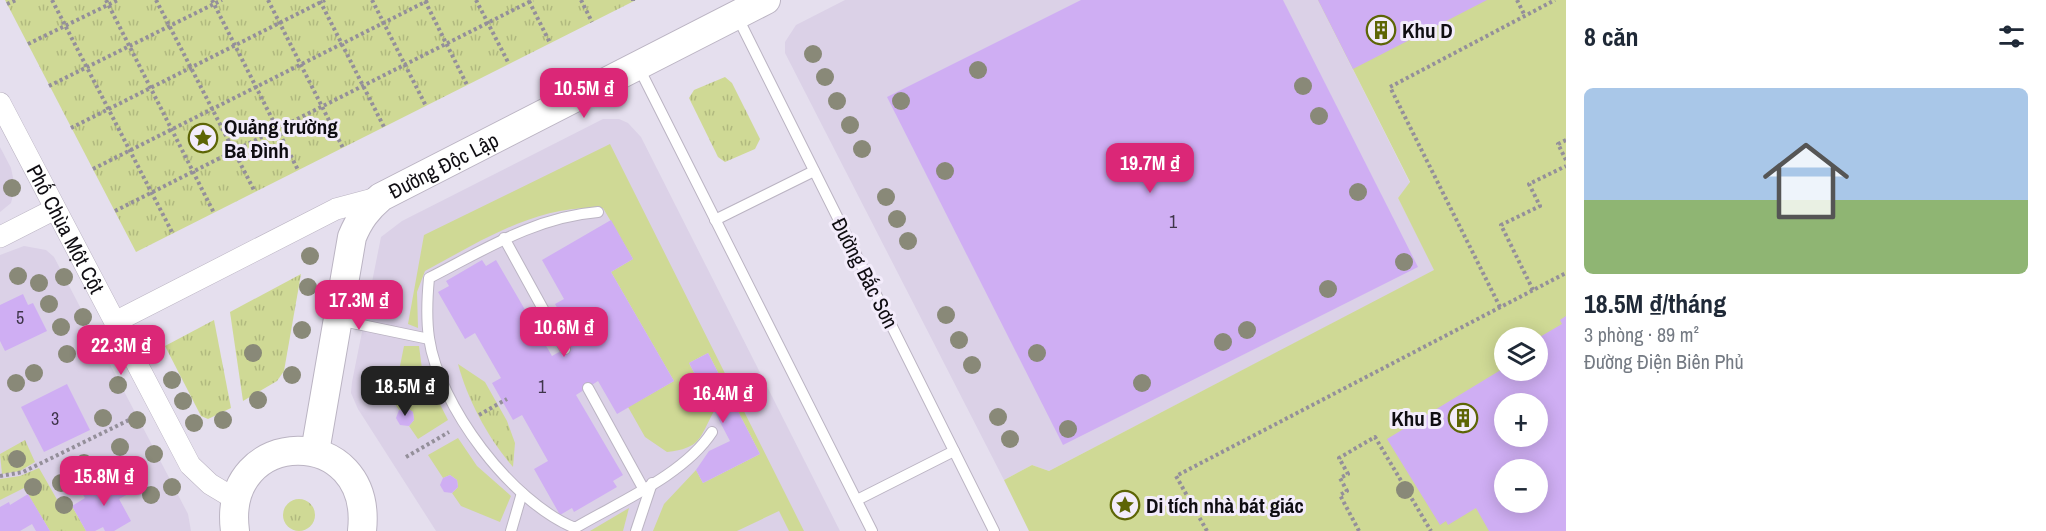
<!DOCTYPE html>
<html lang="vi">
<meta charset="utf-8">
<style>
:root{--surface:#fff;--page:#f2f2f3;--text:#1f2937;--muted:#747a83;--accent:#db2777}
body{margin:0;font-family:"Archivo Narrow",sans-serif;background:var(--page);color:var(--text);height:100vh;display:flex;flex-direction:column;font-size:22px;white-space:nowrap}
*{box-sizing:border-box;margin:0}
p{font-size:20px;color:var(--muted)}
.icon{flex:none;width:33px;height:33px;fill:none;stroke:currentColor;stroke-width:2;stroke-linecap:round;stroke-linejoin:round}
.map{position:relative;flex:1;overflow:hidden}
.drawer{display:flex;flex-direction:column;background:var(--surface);width:480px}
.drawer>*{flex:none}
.tools{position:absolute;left:1494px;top:327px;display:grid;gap:12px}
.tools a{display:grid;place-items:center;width:54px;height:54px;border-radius:50%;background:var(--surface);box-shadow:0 3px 15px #0003;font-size:30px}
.price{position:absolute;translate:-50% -51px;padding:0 14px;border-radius:12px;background:var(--accent);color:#fff;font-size:20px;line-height:39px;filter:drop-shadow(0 2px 3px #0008)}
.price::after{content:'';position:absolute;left:50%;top:36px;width:18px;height:14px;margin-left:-9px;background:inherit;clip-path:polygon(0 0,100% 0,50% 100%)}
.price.selected{background:#222;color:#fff}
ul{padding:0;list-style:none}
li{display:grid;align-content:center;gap:12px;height:318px;padding:0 18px}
li span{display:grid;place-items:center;height:186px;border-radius:9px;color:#555}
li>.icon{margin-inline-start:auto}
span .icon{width:108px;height:108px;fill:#fffc;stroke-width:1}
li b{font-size:26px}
h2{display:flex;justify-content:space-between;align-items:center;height:72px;padding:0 18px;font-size:26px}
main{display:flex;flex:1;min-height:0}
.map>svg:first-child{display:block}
.built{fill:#dbd1e7}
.grass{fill:url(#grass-tufts)}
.green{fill:#cfd995;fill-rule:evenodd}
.building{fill:#cfaef3;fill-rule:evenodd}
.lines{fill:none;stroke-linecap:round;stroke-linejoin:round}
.lane-casing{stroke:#bbb4c3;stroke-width:12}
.street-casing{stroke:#bbb4c3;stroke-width:22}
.secondary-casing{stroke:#bbb4c3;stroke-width:30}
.path{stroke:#948f9a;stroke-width:4;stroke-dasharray:3 3;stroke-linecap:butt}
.lane{stroke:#fff;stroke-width:10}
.street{stroke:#fff;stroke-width:21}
.secondary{stroke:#fff;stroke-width:28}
.tree{fill:#898978}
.labels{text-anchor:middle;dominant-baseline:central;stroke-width:6;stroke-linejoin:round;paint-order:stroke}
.number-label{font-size:18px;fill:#3f354a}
.poi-label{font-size:21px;font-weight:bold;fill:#0f0d12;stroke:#f3ecfb;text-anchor:start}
.street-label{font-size:21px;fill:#0f0d12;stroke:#f3ecfb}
</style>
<main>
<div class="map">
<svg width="1566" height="531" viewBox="0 0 1566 531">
<defs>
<pattern id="grass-tufts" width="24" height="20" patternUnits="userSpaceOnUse" patternTransform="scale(1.5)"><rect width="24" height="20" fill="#cfd995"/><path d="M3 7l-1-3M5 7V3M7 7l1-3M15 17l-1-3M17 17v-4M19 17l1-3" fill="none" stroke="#b1b97f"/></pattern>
</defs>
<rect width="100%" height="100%" fill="#e5dfee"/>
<g class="built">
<path d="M845 0H1318L1410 183 1398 198 1435 270 1049 471 1032 465 1004 480 785 53V42L796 25Z"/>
<path d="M603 119H619L628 123 641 137 840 531H436L358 409 351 393 352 382 381 237 402 221Z"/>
<path d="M0 147 11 168 15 187 11 203 0 212Z"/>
<path d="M24 246 46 250 54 257 188 514 191 531H0V255Z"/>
</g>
<g class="grass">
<path d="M5 0H636L136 252Z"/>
<path d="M725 77 732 83 760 139 755 149 725 162 718 157 689 98 694 90Z"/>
<path d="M301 274 284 371 277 381 243 401 230 312Z"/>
<path d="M214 320 231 408 208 419 201 416 165 346Z"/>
<path d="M458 364 485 382 507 421 515 443 513 467C488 438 468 401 458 364Z"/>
<path d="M25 440 35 462 20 471 2 474 0 454Z"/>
<path d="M39 468 63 510 72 506 86 531H50L24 488 0 500V479L20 476Z"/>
<circle cx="299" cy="515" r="16"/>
</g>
<g class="green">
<path d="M1318 0H1566V531H1029L1004 480 1032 465 1049 471 1434 270 1398 198 1410 182ZM1504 338H1538V370H1504ZM1504 404H1538V436H1504ZM1504 470H1538V502H1504Z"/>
<path d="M610 144 804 531H789L779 511 737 531H653L664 504 696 470 703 483 760 454 708 353 689 363 714 411C699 439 701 448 667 452L645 437 628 407 674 381 611 272 633 259 603 208C537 204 481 241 425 271L417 292 418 328 408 324 424 235Z"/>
<path d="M404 346H419L422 369 448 420 418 439 409 426 414 420 413 412 407 408 399 410 393 401Z"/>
<path d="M458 438 477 466 511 496 500 522 461 506 452 493 458 487 457 480 450 475 443 478 428 455Z"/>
<path d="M629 508 623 531H590Z"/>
</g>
<g class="building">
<path d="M1081 0H1283L1418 267 1063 445 887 97Z"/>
<path d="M1318 0H1487L1353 69Z"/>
<path d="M611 220 633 259 611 272 674 381 617 414 598 381 576 395 623 475 613 481 617 487 574 512 572 508 560 515 534 469 548 461 522 415 513 420 492 383 501 378 475 333 465 339 438 292 449 286 446 281 482 260 486 266 496 260 552 356 577 342 555 304 564 299 542 260Z"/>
<path d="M23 294 28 305 33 303 47 331 5 351 0 341V305Z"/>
<path d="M1566 316V531H1489L1476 508 1448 525 1446 521 1440 525 1387 439 1504 368V370H1538V338L1562 324 1560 320ZM1504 404H1538V436H1504ZM1504 470H1538V502H1504Z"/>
<path d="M708 353 760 454 703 483 696 470 709 451 730 441 689 363Z"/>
<path d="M67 384 90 430 44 452 21 407Z"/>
<path d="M407 408 413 412 414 420 409 426 400 425 396 418 399 410Z"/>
<path d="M450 475 457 480 458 487 452 493 444 492 440 485 443 478Z"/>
<path d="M123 477 132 492 119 499 131 521 114 531H105L103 527 95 531H86L72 506 85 498 82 493 103 482 106 487Z"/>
<path d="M28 494 50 531H36L32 524 20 531H0V507L9 502 10 505Z"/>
</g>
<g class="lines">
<g class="lane-casing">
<g id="lane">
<path d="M737 16 994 531"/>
<path d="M638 66 872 531"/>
<path d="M598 212C535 217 484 250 429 278 427 299 426 317 429 338 439 406 511 502 575 528 619 502 684 475 712 432"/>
<path d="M715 220 814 171"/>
<path d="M504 238 565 349"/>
<path d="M338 320 429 339"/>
<path d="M588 388 643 488"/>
<path d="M857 500 954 451"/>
<path d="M511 531 522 493"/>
<path d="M636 531 652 483"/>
</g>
</g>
<g class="street-casing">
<g id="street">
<path id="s1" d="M0 103 190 465 210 484 235 499"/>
<path d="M0 237 55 209"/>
<path d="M115 322 336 209 381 197"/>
</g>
</g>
<g class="secondary-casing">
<g id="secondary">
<path id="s2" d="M315 452 352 237C359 220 367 209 381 197L766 0"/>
<path d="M235 531C221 425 374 423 362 531"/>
</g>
</g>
<g class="path">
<path d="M52 0 173 234"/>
<path d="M106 0 214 213"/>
<path d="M156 0 255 192"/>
<path d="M212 0 298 170"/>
<path d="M268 0 343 148"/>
<path d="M372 0 426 106"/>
<path d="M476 0 509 64"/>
<path d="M581 0 592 22"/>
<path d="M633 0V1"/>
<path d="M1517 0 1525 16"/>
<path d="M320 1 384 127"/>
<path d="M425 1 467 85"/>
<path d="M529 1 550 43"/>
<path d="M7 4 16 0"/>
<path d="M28 44 118 0"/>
<path d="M49 86 222 0"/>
<path d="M71 128 325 0"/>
<path d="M1566 140 1558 144 1566 160"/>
<path d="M93 169 429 0"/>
<path d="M115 211 533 0"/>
<path d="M1533 290 1501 225 1540 206 1529 184 1566 166"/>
<path d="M1500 307 1390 87 1555 0"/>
<path d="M479 415 507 399"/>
<path d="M406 457 449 432"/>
<path d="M0 476 23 472 131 419"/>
<path d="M1207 531 1176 476 1566 273"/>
<path d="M1359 531 1340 495 1347 491 1340 478 1348 474 1339 458 1375 437 1431 531"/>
</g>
<use href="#lane" class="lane"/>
<use href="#street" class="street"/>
<use href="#secondary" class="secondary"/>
</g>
<g class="tree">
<circle cx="813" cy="54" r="9"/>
<circle cx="978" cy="70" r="9"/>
<circle cx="825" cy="77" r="9"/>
<circle cx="1303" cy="86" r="9"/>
<circle cx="837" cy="101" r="9"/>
<circle cx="901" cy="101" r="9"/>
<circle cx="1319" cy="116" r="9"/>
<circle cx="850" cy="125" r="9"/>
<circle cx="862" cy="149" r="9"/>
<circle cx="945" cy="171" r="9"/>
<circle cx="12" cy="188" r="9"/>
<circle cx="1358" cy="192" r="9"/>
<circle cx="886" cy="197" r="9"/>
<circle cx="897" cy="219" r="9"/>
<circle cx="908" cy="241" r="9"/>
<circle cx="310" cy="256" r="9"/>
<circle cx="1404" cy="262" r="9"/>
<circle cx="18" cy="276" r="9"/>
<circle cx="64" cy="277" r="9"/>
<circle cx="39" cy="283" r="9"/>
<circle cx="308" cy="287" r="9"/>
<circle cx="1328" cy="289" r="9"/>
<circle cx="49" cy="304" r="9"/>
<circle cx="946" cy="315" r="9"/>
<circle cx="83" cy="317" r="9"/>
<circle cx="61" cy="327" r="9"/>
<circle cx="302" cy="330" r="9"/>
<circle cx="1247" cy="330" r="9"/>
<circle cx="959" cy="340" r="9"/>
<circle cx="1223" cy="342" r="9"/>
<circle cx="100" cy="351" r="9"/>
<circle cx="253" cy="353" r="9"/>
<circle cx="1037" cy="353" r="9"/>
<circle cx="67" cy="354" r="9"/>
<circle cx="972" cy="365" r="9"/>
<circle cx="34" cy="373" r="9"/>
<circle cx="292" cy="375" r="9"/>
<circle cx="172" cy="380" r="9"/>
<circle cx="16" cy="383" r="9"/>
<circle cx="1142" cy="383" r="9"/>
<circle cx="118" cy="385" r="9"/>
<circle cx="258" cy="400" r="9"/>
<circle cx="183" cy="401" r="9"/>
<circle cx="998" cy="417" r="9"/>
<circle cx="103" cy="418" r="9"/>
<circle cx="137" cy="420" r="9"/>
<circle cx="223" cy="420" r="9"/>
<circle cx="194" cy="423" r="9"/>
<circle cx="1068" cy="429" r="9"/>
<circle cx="1010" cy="439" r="9"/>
<circle cx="120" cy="447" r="9"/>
<circle cx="154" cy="454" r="9"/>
<circle cx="17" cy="459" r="9"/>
<circle cx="84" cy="463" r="9"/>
<circle cx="61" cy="483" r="9"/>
<circle cx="33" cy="487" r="9"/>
<circle cx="172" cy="487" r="9"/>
<circle cx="1405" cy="490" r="9"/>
<circle cx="151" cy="495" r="9"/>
<circle cx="64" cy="505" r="9"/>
</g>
<defs>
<g id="building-ring" transform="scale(1.5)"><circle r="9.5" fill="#f3ecfb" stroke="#5d6505" stroke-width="1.5"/><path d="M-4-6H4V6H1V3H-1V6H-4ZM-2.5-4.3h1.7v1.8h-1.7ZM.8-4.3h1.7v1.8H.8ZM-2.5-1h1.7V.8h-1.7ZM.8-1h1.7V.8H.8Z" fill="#5d6505"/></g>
<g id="sight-ring" transform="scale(1.5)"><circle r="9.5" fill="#f3ecfb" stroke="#5d6505" stroke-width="1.5"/><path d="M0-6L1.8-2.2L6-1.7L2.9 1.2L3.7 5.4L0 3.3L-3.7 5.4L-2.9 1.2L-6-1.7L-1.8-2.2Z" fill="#5d6505"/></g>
</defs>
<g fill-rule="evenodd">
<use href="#building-ring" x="1381" y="30"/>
<use href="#sight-ring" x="203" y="138"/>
<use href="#building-ring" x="1463" y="418"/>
<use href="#sight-ring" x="1125" y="505"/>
</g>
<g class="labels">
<g class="number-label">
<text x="1173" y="221">1</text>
<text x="20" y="317">5</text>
<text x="542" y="386">1</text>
<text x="55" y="418">3</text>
</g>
<g class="poi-label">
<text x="1402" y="30">Khu D</text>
<text x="224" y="126">Quảng trường<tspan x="224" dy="24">Ba Đình</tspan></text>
<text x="1442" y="418" text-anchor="end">Khu B</text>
<text x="1146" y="505">Di tích nhà bát giác</text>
</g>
<g class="street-label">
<text stroke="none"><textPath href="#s2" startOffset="338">Đường Độc Lập</textPath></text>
<text stroke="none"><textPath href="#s1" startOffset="142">Phố Chùa Một Cột</textPath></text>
<text transform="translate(865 273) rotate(63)">Đường Bắc Sơn</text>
</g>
</g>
</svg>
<div class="tools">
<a><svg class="icon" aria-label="layers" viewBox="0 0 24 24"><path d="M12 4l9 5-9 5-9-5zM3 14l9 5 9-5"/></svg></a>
<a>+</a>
<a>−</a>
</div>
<b class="price" style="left:584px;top:119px">10.5M ₫</b>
<b class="price" style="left:1150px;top:194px">19.7M ₫</b>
<b class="price" style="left:359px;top:331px">17.3M ₫</b>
<b class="price" style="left:564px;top:358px">10.6M ₫</b>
<b class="price" style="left:121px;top:376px">22.3M ₫</b>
<b class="price selected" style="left:405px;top:417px">18.5M ₫</b>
<b class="price" style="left:723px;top:424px">16.4M ₫</b>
<b class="price" style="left:104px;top:507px">15.8M ₫</b>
</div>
<section class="drawer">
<h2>8 căn<svg class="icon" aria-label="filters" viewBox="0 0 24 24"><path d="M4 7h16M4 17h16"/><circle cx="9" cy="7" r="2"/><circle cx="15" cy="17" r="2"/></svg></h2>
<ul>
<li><span style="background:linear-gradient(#a9c7e8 60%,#8fb573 0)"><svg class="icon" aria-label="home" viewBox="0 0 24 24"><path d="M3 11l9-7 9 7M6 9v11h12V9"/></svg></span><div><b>18.5M ₫/tháng</b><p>3 phòng · 89 m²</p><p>Đường Điện Biên Phủ</p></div></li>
</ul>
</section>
</main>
